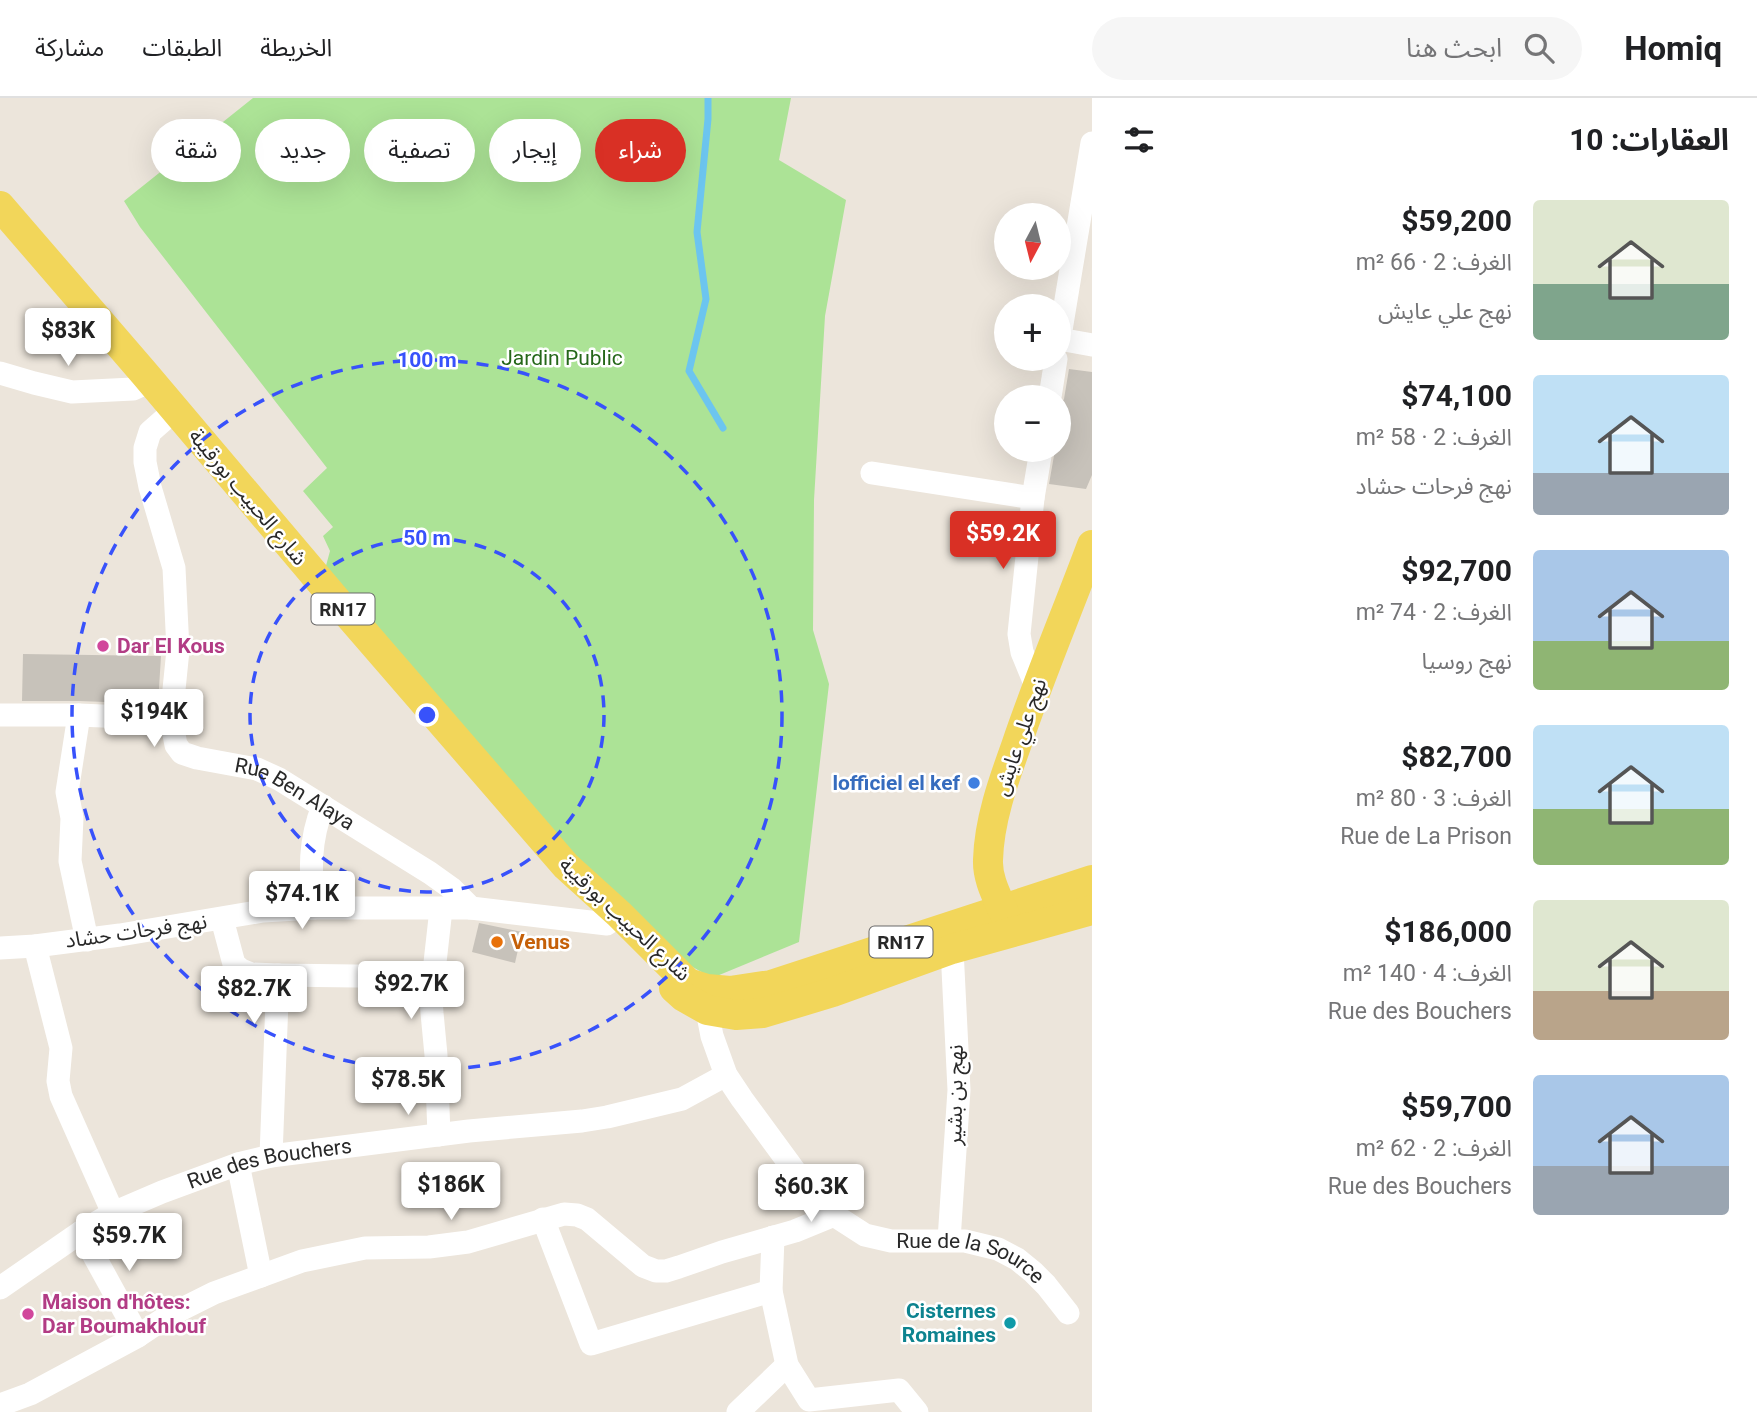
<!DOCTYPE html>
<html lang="ar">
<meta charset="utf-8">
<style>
:root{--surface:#fff;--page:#f6f6f6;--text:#202124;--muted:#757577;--line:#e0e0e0;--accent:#d93025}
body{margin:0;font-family:Roboto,"Noto Sans Arabic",sans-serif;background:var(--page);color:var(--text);direction:rtl;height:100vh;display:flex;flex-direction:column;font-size:26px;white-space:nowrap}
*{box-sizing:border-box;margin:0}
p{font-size:23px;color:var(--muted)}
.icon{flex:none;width:38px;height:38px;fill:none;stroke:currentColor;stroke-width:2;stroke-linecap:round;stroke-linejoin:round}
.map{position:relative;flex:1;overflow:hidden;direction:ltr}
.panel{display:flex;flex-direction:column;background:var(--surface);width:665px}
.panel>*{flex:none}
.guide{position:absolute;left:21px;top:21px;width:665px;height:63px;direction:rtl;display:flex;gap:14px}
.needle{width:46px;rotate:187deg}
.controls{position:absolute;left:994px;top:105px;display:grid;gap:14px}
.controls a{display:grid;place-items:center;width:77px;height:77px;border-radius:50%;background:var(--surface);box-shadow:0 7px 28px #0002;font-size:35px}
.price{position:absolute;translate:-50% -60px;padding:0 16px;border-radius:7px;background:#fff;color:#222;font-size:23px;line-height:46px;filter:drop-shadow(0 2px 4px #0008)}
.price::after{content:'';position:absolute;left:50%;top:42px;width:21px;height:16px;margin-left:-10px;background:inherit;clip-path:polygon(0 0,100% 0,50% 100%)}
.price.on{background:var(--accent);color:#fff}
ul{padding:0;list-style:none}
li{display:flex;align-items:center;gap:21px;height:175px;padding:0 28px}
li span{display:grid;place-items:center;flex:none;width:196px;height:140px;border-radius:7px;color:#555}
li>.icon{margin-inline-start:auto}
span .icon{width:84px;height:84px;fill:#fffc;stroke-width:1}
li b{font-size:30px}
h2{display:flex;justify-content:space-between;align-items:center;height:84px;padding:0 28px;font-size:30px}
.chip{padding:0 24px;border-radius:32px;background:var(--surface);box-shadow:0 7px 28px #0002;font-size:24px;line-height:63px}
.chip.on{background:var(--accent);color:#fff}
header{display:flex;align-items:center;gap:42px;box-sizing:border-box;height:98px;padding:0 35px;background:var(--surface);border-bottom:2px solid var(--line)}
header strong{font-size:33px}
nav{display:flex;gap:38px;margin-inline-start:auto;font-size:24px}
.search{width:490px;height:63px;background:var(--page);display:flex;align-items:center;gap:18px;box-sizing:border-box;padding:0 24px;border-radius:38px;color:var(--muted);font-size:26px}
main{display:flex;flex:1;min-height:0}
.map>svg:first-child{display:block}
.green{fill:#ace396}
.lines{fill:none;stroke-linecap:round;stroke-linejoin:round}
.stream{stroke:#6cc5ef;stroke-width:7}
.building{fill:#c7c2ba}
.minor{stroke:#fff;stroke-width:23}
.major{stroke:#f2d65a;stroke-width:30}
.ring{fill:none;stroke:#3852fb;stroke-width:3.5;stroke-dasharray:12 9}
.hotel-dot{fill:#d1479c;stroke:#fff;stroke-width:2.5}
.shop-dot{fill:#3f7fe0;stroke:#fff;stroke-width:2.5}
.food-dot{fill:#e8710a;stroke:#fff;stroke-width:2.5}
.culture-dot{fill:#0f9aa8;stroke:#fff;stroke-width:2.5}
.labels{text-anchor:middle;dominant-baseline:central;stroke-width:5;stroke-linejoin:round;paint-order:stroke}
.shield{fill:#fff;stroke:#696969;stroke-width:2}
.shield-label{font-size:19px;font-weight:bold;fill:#292929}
.park-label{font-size:21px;fill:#256719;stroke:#fff}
.street-label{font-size:21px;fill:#292929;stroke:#fff}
.hotel-label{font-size:21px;font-weight:bold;fill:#b23c85;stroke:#fff;text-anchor:start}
.shop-label{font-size:21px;font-weight:bold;fill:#366cbe;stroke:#fff;text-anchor:end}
.food-label{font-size:21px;font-weight:bold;fill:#c56008;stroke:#fff;text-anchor:start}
.culture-label{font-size:21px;font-weight:bold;fill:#0d838f;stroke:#fff;text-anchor:end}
.centre{fill:#3852fb;stroke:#fff;stroke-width:3.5}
.ring-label{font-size:21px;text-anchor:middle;font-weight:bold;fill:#3852fb;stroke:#fff;stroke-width:5;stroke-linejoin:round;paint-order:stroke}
</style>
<header>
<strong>Homiq</strong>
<div class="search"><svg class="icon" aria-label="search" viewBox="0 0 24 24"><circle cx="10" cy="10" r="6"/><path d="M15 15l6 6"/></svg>ابحث هنا</div>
<nav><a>الخريطة</a><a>الطبقات</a><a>مشاركة</a></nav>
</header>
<main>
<section class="panel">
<h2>العقارات: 10<svg class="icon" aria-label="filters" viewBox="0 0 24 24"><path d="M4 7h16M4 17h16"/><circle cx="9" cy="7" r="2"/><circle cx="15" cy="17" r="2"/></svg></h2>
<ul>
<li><span style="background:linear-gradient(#dfe7d0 60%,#7fa58c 0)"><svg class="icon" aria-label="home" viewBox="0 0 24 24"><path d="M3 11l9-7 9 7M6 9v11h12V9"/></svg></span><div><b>$59,200</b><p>الغرف: 2 · 66 m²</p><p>نهج علي عايش</p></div></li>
<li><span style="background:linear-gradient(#bfe0f5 70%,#9aa5b1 0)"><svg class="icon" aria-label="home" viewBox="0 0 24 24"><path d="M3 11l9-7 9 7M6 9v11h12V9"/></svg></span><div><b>$74,100</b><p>الغرف: 2 · 58 m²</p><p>نهج فرحات حشاد</p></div></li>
<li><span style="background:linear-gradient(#a9c7e8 65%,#8fb573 0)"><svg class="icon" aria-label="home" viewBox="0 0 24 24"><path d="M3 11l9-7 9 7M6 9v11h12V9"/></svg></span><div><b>$92,700</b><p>الغرف: 2 · 74 m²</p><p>نهج روسيا</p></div></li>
<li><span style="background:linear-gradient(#bfe0f5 60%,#8fb573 0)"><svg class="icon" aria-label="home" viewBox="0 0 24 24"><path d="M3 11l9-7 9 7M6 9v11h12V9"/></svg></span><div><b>$82,700</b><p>الغرف: 3 · 80 m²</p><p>Rue de La Prison</p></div></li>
<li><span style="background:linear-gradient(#dfe7d0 65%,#b9a48a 0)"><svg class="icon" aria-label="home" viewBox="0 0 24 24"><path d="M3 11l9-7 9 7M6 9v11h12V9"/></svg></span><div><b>$186,000</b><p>الغرف: 4 · 140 m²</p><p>Rue des Bouchers</p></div></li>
<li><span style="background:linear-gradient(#a9c7e8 65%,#9aa5b1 0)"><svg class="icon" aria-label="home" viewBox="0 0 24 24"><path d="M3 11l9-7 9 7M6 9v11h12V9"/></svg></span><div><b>$59,700</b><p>الغرف: 2 · 62 m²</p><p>Rue des Bouchers</p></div></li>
</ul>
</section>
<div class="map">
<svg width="1092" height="1314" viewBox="0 0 1092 1314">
<rect width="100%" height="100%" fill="#ece5db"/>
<path class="green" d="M253 0H791L779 62 846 102 825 218 814 402 813 532 829 586 799 844 712 880 668 855 537 729 324 475 330 453 323 438 333 429 303 393 327 370 140 129 124 103Z"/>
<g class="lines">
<path class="stream" d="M708 0V21L697 134 706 201 689 273 723 330"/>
</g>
<g class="building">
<path d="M1069 271 1092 274V377L1086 391 1049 386 1055 352H1059V309L1064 301Z"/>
<path d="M23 556 161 558 158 606 79 603H22Z"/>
<path d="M479 825 522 834 515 865 472 854Z"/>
</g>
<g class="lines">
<g class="minor">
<path d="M1059 241 1092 247"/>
<path d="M1059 244 1092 45"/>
<path d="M0 275 34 285 72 294 133 291 150 283"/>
<path d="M1050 299 1056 261"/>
<path id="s1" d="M175 312 150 334 145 350V364L150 389 174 470 178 552 171 621 176 647 182 655 197 660 257 671 279 681 430 775 451 790 471 810"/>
<path d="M872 375 1033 400"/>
<path d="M1036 588 1022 554 1019 536 1033 400 1041 352"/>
<path d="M0 617H79L171 621"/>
<path d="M79 617 67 694 72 720 70 763 87 842"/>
<path d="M314 810C310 773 309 743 323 708"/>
<path d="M222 821 234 866 241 872 251 876 278 877 271 1058"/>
<path d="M35 848 61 950 58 983 61 998 113 1115"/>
<path d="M0 850 35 848 120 837 263 813 314 810H471L607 826 619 816"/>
<path d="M278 877 434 879"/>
<path id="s2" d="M707 898V912L712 938 726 977 742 1001 808 1091 834 1117 865 1137 891 1143H965L998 1151 1017 1161 1033 1174 1046 1187 1068 1215"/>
<path d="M439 1037 436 957 432 915 431 900 441 811"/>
<path d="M238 1066 261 1178"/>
<path d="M543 1121 591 1246 771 1193"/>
<path d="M81 1134 138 1238"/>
<path d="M773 1139 771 1193 787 1267 809 1302 899 1292 917 1314"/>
<path d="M949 1142 959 992 952 851"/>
<path id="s3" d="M0 1190 81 1134 113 1115 162 1094 238 1066 271 1058 469 1033 582 1023 607 1019 682 1001 726 977"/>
<path d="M0 1307 30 1296 138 1238 168 1218 214 1195 302 1163 365 1150 429 1149 468 1144 564 1116 577 1117 587 1121 643 1168 656 1173H666L679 1169 722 1154 795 1133 834 1117"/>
<path d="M738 1314 787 1267"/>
</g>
<g class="major">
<path d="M0 108 144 275 347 515 566 768 619 816 688 885 707 891 730 893 771 887 1092 782"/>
<path d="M1009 828C1002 806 987 785 988 762 989 723 1003 684 1016 648 1039 580 1067 514 1092 447"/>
<path d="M674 890 684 899 707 912 736 917 763 915 833 894 952 851 1092 812"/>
</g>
</g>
<g class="ring">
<circle cx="427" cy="617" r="177"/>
<circle cx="427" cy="617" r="355"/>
</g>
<g class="hotel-dot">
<circle cx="103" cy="548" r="7"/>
<circle cx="28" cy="1216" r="7"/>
</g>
<circle class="shop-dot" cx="974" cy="685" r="7"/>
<circle class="food-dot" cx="497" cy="844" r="7"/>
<circle class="culture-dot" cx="1010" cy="1225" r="7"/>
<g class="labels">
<g class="shield">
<rect x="311.5" y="495.5" width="63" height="31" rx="5"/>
<rect x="869.5" y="828.5" width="63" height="31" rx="5"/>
</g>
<g class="shield-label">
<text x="343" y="511">RN17</text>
<text x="901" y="844">RN17</text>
</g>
<g class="park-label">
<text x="562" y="260">Jardin Public</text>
</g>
<g class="street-label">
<text transform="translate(248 399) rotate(50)">شارع الحبيب بورقيبة</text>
<text transform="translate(1020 639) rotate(-71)">نهج علي عايش</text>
<text stroke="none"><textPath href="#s1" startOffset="483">Rue Ben Alaya</textPath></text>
<text transform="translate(625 821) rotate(43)">شارع الحبيب بورقيبة</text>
<text transform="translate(136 833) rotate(-8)">نهج فرحات حشاد</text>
<text transform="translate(955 997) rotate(-89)">نهج بن بشير</text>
<text stroke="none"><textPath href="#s3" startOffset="301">Rue des Bouchers</textPath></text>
<text stroke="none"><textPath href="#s2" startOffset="406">Rue de la Source</textPath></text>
</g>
<g class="hotel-label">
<text x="117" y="548">Dar El Kous</text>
<text x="42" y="1204">Maison d'hôtes:<tspan x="42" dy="24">Dar Boumakhlouf</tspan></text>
</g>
<g class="shop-label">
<text x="960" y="685">lofficiel el kef</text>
</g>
<g class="food-label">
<text x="511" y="844">Venus</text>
</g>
<g class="culture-label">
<text x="996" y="1213">Cisternes<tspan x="996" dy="24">Romaines</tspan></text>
</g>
</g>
<circle cx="427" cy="617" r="10" class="centre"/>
<g class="ring-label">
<text x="427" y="269">100 m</text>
<text x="427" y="447">50 m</text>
</g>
</svg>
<div class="controls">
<a><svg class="needle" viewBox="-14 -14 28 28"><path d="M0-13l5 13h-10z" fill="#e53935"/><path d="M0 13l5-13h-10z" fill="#757577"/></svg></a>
<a>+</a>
<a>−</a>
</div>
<b class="price" style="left:68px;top:270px">$83K</b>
<b class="price on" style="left:1003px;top:473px">$59.2K</b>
<b class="price" style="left:154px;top:651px">$194K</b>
<b class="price" style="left:302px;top:833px">$74.1K</b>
<b class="price" style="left:411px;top:923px">$92.7K</b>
<b class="price" style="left:254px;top:928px">$82.7K</b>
<b class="price" style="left:408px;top:1019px">$78.5K</b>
<b class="price" style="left:451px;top:1124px">$186K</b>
<b class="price" style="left:811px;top:1126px">$60.3K</b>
<b class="price" style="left:129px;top:1175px">$59.7K</b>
<div class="guide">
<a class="chip on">شراء</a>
<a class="chip">إيجار</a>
<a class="chip">تصفية</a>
<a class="chip">جديد</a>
<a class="chip">شقة</a>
</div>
</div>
</main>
